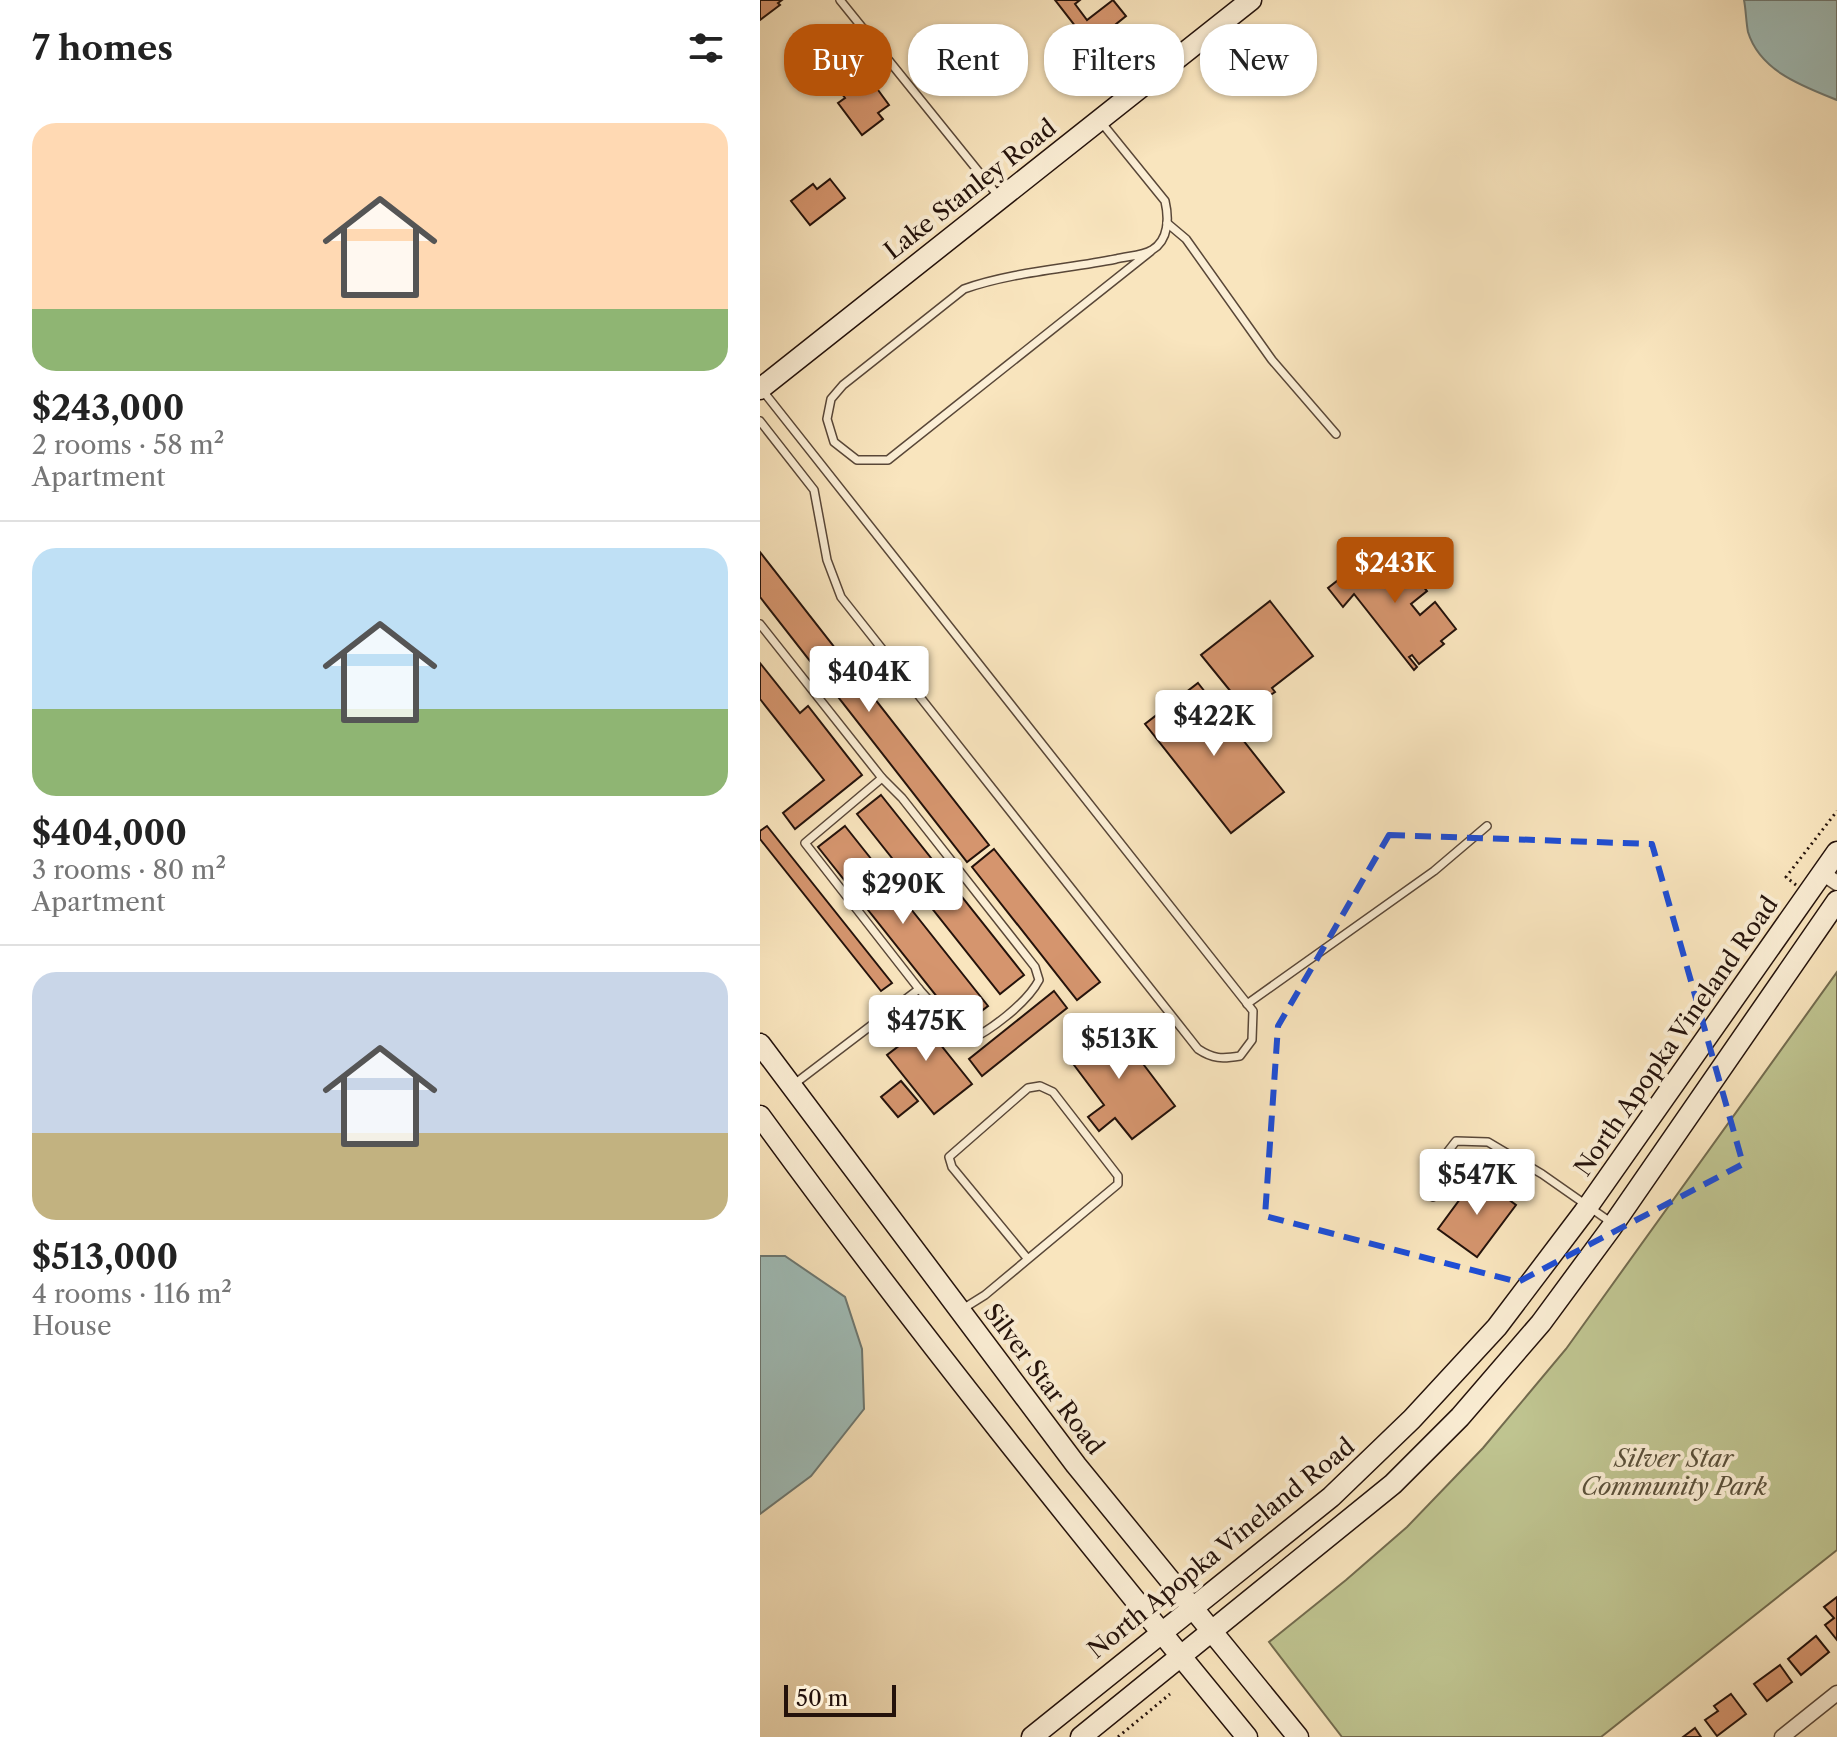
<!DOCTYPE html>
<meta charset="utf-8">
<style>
:root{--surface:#fff;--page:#f2f2f2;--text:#222;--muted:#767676;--line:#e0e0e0;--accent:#b45309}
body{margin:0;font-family:"Libre Caslon Text",serif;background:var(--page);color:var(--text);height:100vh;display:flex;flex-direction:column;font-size:30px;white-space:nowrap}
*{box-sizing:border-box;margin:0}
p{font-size:26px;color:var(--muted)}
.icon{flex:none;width:44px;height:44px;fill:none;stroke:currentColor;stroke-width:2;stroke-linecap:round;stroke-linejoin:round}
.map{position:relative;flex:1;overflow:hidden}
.details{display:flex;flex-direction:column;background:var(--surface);width:760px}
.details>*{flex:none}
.guide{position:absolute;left:24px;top:24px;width:760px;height:72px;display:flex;gap:16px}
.scale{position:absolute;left:24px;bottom:20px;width:112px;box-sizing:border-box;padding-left:8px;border:4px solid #24120b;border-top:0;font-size:22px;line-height:28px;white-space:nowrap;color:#24120b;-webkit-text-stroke:6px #fbeed5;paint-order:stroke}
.price{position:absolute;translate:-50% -68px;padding:0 18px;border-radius:8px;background:#fff;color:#222;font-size:26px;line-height:52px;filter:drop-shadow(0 2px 4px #0008)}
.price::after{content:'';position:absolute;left:50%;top:48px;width:24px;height:18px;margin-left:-12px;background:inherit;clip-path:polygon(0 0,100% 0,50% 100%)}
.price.on{background:var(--accent);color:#fff}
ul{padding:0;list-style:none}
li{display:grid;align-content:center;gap:16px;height:424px;padding:0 32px}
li+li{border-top:2px solid var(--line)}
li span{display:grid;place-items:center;height:248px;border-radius:24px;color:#555}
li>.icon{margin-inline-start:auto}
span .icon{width:144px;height:144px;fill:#fffc;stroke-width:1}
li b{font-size:34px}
h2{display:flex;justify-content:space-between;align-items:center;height:96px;padding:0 32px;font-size:34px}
.pill{padding:0 28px;border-radius:32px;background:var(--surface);box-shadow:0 2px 6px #0004;font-size:28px;line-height:72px}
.pill.on{background:var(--accent);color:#fff}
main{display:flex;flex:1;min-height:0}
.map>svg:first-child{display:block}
.green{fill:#bfc490;stroke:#726b4e;stroke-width:2}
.water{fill:#a0bdb8;stroke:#6e7973;stroke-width:2}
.building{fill:#d5956e;stroke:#24120b;stroke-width:2}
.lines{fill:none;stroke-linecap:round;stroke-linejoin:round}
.lane-casing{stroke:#594738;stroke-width:10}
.street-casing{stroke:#594738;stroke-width:17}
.secondary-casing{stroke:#24120b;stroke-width:23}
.path{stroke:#24120b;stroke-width:3;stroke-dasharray:2 4;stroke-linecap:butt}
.lane{stroke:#fbeed5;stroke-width:7}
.street{stroke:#fbeed5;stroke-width:14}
.secondary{stroke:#fbeed5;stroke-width:20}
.marked{fill:none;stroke:#1d4ed8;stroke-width:6;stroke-dasharray:16 10;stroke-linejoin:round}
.labels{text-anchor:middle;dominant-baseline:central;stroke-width:8;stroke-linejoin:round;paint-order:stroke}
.street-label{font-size:24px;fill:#24120b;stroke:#fbeed5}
.park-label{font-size:24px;font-style:italic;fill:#5a503a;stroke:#fbeed5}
</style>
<main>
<section class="details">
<h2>7 homes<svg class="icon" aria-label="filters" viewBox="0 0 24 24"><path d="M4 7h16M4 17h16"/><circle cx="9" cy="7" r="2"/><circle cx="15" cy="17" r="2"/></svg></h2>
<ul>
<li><span style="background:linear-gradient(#ffd9b3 75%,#8fb573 0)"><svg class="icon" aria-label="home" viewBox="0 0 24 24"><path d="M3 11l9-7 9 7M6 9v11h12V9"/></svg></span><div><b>$243,000</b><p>2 rooms · 58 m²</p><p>Apartment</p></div></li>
<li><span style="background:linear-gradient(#bfe0f5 65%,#8fb573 0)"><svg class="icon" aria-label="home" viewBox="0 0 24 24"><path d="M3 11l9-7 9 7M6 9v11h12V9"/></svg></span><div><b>$404,000</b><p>3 rooms · 80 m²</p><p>Apartment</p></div></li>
<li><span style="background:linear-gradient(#c9d6e8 65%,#c2b280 0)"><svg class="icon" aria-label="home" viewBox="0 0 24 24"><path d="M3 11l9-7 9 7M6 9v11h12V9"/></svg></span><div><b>$513,000</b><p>4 rooms · 116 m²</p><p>House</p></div></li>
</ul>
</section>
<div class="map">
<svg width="1077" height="1737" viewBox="0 0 1077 1737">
<rect width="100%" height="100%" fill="#f9e5be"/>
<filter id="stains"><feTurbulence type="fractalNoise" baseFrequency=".0025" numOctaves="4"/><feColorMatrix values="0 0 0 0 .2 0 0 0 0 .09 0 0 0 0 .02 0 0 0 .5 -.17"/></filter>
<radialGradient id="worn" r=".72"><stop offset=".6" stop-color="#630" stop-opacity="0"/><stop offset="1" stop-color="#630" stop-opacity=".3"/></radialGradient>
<path class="green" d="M1077 972V1550L841 1737H582L509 1642 586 1580 647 1527 723 1448 806 1349Z"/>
<g class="water">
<path d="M984 0H1077V100C1042 86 1000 71 988 32 986 22 986 10 984 0Z"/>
<path d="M0 1256H25L85 1297 102 1349 104 1409 51 1476 0 1514Z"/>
</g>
<g class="building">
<path d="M0 0H22L18 3 20 5 0 20Z"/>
<path d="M295 0H320L315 4 327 20 353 0 366 16 330 45Z"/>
<path d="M110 79 129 105 118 113 123 119 102 135 78 103 85 98 82 94 95 84 97 88Z"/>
<path d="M70 179 85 198 50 225 31 201 53 184 57 189Z"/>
<path d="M627 542 637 555 622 566 630 577 646 565 667 591 651 604 660 615 675 602 696 629 681 641 684 644 659 664 652 655 649 657 657 667 654 670 594 594 583 607 568 588Z"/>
<path d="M0 552 229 845 207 862 0 597Z"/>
<path d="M510 601 553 656 512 688 515 692 506 698 503 695 485 709 441 655Z"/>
<path d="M0 663 40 713 48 706 102 775 35 829 23 813 64 780 0 699Z"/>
<path d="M438 683 524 792 471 833 385 724Z"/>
<path d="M121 795 264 975 240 994 97 814Z"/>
<path d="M7 826 132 983 121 991 0 839V831Z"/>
<path d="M85 826 228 1006 201 1027 58 847Z"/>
<path d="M234 849 340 982 317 1000 212 867Z"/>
<path d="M294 991 307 1008 222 1076 209 1059Z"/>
<path d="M152 1009 212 1084 174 1114 127 1055 140 1045 127 1029Z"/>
<path d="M349 1019 415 1106 372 1139 355 1118 339 1131 328 1117 344 1105 305 1053Z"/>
<path d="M141 1081 158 1101 138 1117 121 1097Z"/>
<path d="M717 1176 756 1205 717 1257 678 1229Z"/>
<path d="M1077 1597V1640L1065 1625 1074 1618 1064 1607Z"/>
<path d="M1056 1636 1069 1652 1041 1675 1028 1659Z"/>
<path d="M1020 1665 1032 1682 1007 1701 994 1684Z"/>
<path d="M971 1694 986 1714 957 1736 945 1720 958 1711 954 1706Z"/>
<path d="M935 1728 941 1737H923Z"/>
</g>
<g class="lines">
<g class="lane-casing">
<g id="lane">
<path d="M80 0 239 197"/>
<path d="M341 122 405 201C409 218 409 240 392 250 383 256 366 256 356 259 306 269 252 272 204 289L83 385 71 399 67 419 74 442 97 460H128L391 251"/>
<path d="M407 223 426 239 512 360 576 434"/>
<path d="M0 421 54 490 67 560 81 597 438 1049C453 1059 462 1059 480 1056L492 1040 493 1011 3 391"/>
<path d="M0 624 122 778 45 843 159 989 33 1085"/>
<path d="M122 778 142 798 275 967 279 980C267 1003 230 1031 206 1042L159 989"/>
<path d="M487 1004 674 871 727 826"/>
<path d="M673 1197 668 1177 696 1141 728 1142 782 1174 852 1223"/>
<path d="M201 1310 225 1295 358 1184V1176L293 1092 280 1086 268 1088 189 1157 192 1167 267 1258"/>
</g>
</g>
<g class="street-casing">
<g id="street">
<path d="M1062 873 1077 883"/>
<path d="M1022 1737 1077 1693"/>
</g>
</g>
<g class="secondary-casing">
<g id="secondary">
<path d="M0 389 491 0"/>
<path d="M0 1044 316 1465 538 1737"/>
<path d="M0 1116C155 1329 320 1534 487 1737"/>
<path d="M272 1737 571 1497 652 1419 737 1327 824 1212 1077 852"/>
<path d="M321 1737 633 1484 700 1417 781 1323 851 1228 1077 901"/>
</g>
</g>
<g class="path">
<path d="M1036 885 1026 877 1077 811"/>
<path d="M358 1737 410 1694"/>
</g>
<use href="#lane" class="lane"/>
<use href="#street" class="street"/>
<use href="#secondary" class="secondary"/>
</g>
<path class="marked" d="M629 835 892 844 983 1164 758 1282 505 1216 518 1026Z"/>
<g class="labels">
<g class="street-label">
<text transform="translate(210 189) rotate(-38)">Lake Stanley Road</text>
<text transform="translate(916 1036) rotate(-55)">North Apopka Vineland Road</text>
<text transform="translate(284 1379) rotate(53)">Silver Star Road</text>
<text transform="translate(461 1548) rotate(-39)">North Apopka Vineland Road</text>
</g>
<g class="park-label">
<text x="914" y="1458">Silver Star<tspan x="914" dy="28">Community Park</tspan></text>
</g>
</g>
<rect width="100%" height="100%" filter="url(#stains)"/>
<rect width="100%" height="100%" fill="url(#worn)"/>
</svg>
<div class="scale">50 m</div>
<b class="price on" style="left:635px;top:605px">$243K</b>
<b class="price" style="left:109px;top:714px">$404K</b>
<b class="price" style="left:454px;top:758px">$422K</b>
<b class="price" style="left:143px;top:926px">$290K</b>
<b class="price" style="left:166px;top:1063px">$475K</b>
<b class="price" style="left:359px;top:1081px">$513K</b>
<b class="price" style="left:717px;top:1217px">$547K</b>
<div class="guide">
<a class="pill on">Buy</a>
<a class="pill">Rent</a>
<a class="pill">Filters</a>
<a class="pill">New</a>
</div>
</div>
</main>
